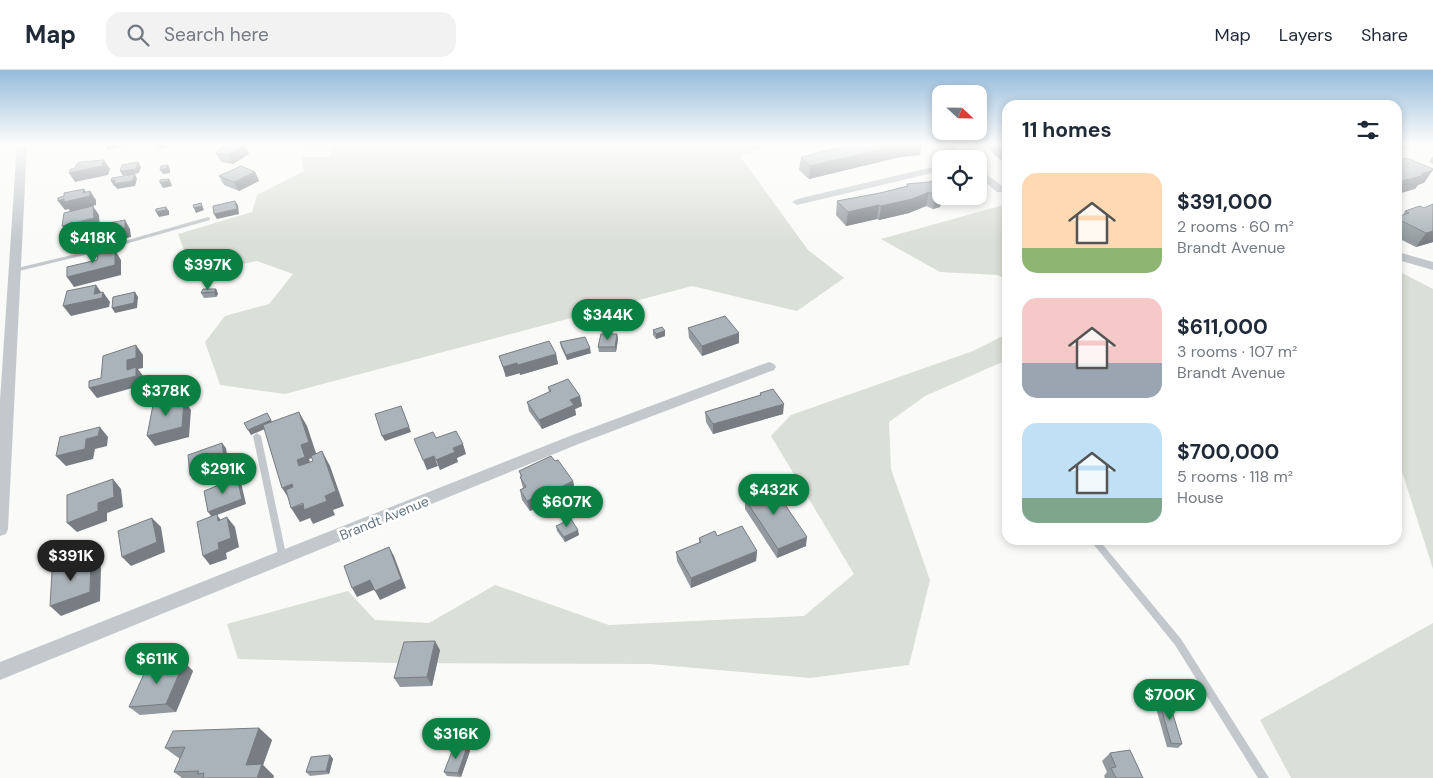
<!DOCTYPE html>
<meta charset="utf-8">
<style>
:root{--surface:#fff;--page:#f2f2f3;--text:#1f2937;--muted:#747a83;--line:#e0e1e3;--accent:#0b8043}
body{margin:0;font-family:"DM Sans",sans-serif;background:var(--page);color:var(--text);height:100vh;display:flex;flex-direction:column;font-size:19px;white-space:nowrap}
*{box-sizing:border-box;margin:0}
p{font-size:16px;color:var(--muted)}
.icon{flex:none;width:28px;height:28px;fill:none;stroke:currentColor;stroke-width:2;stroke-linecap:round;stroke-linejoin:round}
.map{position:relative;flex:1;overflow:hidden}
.sheet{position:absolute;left:1002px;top:30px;width:400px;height:445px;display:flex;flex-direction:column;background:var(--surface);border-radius:15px;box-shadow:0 2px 8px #0003}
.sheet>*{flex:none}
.needle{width:32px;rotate:112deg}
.fabs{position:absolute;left:932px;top:15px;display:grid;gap:10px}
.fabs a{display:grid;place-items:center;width:55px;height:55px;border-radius:10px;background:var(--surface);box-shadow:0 2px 8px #0003;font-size:25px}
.price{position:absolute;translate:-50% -42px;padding:0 11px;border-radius:18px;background:var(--accent);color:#fff;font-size:16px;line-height:32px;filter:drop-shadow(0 1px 2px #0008)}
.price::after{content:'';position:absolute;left:50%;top:30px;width:15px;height:11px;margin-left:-8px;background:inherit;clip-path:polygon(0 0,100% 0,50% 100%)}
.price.on{background:#222;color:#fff}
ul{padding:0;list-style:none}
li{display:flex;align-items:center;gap:15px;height:125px;padding:0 20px}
li span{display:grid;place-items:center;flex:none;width:140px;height:100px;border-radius:15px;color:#555}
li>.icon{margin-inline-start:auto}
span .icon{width:60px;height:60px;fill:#fffc;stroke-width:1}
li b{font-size:21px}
h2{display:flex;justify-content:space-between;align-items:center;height:60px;padding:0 20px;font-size:21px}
header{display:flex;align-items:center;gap:30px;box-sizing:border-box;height:70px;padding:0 25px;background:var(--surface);border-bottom:1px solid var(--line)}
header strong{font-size:24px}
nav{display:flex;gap:28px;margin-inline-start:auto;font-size:18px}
.search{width:350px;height:45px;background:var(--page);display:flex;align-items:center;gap:12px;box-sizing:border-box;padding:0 18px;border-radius:15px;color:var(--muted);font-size:19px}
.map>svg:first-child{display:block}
.green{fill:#dadfd7}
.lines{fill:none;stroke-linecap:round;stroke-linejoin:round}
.lane{fill:#c3c8cc;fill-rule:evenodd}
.street{fill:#c3c8cc;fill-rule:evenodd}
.wall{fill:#929a9f}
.shaded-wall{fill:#777d82}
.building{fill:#aab3b9;stroke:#777d82}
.labels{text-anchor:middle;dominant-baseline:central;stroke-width:5;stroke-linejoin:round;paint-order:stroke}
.street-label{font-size:14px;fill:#657683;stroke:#fff}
</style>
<header>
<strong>Map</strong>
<div class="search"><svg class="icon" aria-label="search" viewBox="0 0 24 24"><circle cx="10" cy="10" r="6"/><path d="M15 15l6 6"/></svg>Search here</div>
<nav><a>Map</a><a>Layers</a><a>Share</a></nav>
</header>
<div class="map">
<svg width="1433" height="708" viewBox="0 0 1433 708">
<rect width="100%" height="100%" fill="#fafaf8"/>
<g class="green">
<path d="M334 74H774L740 86 808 180 844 208 797 241 692 216 285 324 220 315 205 272 225 246 269 234 293 204 257 191 193 204 178 164 252 142 257 125 304 101 301 87H330Z"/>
<path d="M1007 134V210L998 205 940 202 881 169Z"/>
<path d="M1398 201 1433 219V499L1398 389Z"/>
<path d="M1007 264V290L925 326 889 352 891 399 930 510 909 595 810 608 650 594 398 593 238 589 227 554 348 521 375 550 429 553 495 515 609 555 804 546 854 504 771 366 791 345 973 281Z"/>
<path d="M1433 553V708H1291L1260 650Z"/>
</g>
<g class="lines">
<g class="lane">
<path d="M208 147 210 148V150L97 182 15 202 12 200 13 199 93 180Z"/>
<path d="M257 363 261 366 287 489 286 492 283 493 280 492 279 489 253 366Z"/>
<path d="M1090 470H1099L1181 569 1269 708H1258L1175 575Z"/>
</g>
<g class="street">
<path d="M17 74H27L8 459 6 464 0 466V331Z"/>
<path d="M941 74H952L968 89H957Z"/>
<path d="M1402 74H1418L1398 82V76Z"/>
<path d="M941 95V101L797 135 792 132 797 129Z"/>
<path d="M979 99 1005 118 1006 120 1005 122H997L979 107Z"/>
<path d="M1398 182 1433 192V200L1398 190Z"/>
<path d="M769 292 774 294 776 297 774 300 581 373 0 610V592L570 366Z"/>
</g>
</g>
<g class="wall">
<path d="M303 74H329L328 76 304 77Z"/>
<path d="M983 74H1008V95L992 83 993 82Z"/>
<path d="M245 75 249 84 233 94 221 92 216 83Z"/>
<path d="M920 85 900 87 809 109 799 100 801 87Z"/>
<path d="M1433 86V94L1429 92Z"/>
<path d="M255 102 259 111 239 121 224 115 219 106Z"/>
<path d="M907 114 941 126H964L941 134 940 137 933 139 926 136 909 143 879 150 877 149 846 156 836 145 837 131 880 123 906 116Z"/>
<path d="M1424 138 1433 172 1416 177 1398 168V147L1402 146 1405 141Z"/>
<path d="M216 219 218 224 216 227 204 228 201 223Z"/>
<path d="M688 258 739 273 702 286 689 268Z"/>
<path d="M653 260 665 261V266L656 269 653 265Z"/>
<path d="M617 264 618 269 616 282H599L598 277Z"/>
<path d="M560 272 591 283 567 290 561 277Z"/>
<path d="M556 284 558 294 520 305V303L506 307 499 286Z"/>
<path d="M548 317 580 326 582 336 575 339 576 345 542 359 529 341 527 332 549 322Z"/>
<path d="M760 323 783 344 713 364 706 352 705 342 760 325Z"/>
<path d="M555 391 573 411 575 421 536 440V438L530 441 522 430 520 420 523 418 520 407H521L519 401Z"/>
<path d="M745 422 806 476 777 488 745 439Z"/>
<path d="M556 456 579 465 565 472 557 461Z"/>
<path d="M717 466 757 481 756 491 691 518 677 491 676 482 699 473V468Z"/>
<path d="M440 580 432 616 400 617 394 608Z"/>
<path d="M184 592 193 601 176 642 140 645 129 637Z"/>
<path d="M1158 627 1182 674 1178 678 1167 677 1154 631Z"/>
<path d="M259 658 272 670 263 695 274 706 273 708H182L174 702 180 689 165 678Z"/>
<path d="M467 677 470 681 461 707 447 706 444 702Z"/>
<path d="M1110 683 1143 708H1105L1104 706 1107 702 1102 691Z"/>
<path d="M330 685 333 689 329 704 310 706 306 702Z"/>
</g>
<g class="shaded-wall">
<path d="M103 74H139L107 80Z"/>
<path d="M156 74 170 75 169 77 159 79Z"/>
<path d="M903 74H922L920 85 900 87 809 109 810 96Z"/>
<path d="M245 75 249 84 233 94 228 85Z"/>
<path d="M104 90 110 99 108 105 75 112 69 103Z"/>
<path d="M138 92 141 97 139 103 123 106 120 101Z"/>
<path d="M168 95 170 99V103L163 104 160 100Z"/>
<path d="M1433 100 1424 113 1418 115 1415 119 1398 124V112Z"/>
<path d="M255 102 259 111 239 121 234 112Z"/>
<path d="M135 104 137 109 135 116 117 119 115 116H114L111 111Z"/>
<path d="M169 109 171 113 172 116 163 118 160 113Z"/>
<path d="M84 119 89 126 90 121 96 130V135L93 136 99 145 100 158 68 165 62 156 70 142 69 139 65 140 58 131 83 123Z"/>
<path d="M929 122 926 136 909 143 879 150 881 136Z"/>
<path d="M941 122V126H964L941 134 940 137 933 139 936 126Z"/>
<path d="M235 131 238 135 239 144 217 149 214 144Z"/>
<path d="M201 133 204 140 196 143 194 138Z"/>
<path d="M879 135 877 149 846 156 848 142Z"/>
<path d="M166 137 169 141V145L159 147 156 142Z"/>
<path d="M125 150 130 159 131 167 93 176 87 167Z"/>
<path d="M1433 161V172L1416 177 1426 163Z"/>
<path d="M115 180 121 190V205L74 217 67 207Z"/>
<path d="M96 215 103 225V222L110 232 109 237 71 246 63 236 94 224Z"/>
<path d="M216 219 218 224 216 227 214 222Z"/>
<path d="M135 222 138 227 137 238 115 243 112 238Z"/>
<path d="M665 261V266L656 269V264Z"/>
<path d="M739 263V273L702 286V276Z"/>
<path d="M617 264 618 269 616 282 615 277Z"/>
<path d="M136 275 143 285V298L138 299 144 307 143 315 97 328 89 318 127 300V290Z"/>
<path d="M590 278 591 283 567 290 566 285Z"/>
<path d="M556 284 558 294 520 305 518 295Z"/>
<path d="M517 293 520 303 506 307 503 297Z"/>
<path d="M580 326 582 336 575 339 576 345 542 359 539 350 570 330Z"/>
<path d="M178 329 184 337V330L191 340 189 367 155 376 147 366 177 332Z"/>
<path d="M784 334 783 344 713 364V354Z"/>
<path d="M401 336 411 362 385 371 382 366Z"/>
<path d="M299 342 307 356 317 386 309 389 313 401 299 396 297 390 301 375Z"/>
<path d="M267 343 274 355 251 365 248 360Z"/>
<path d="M100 357 108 367 107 376 95 379 93 389 66 396 56 386 86 369Z"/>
<path d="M222 373 226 378 229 399 193 410 190 405Z"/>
<path d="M463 374 466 384 457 388 458 392 440 400 436 390 453 378Z"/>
<path d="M322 381 330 396 344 436 333 440 335 445 313 454 310 448 300 452 291 438 325 426Z"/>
<path d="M434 386 438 396 427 400 423 390Z"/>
<path d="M237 408 241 413 246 434 217 445 224 454 212 447 208 442Z"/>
<path d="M113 409 121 419 123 437 107 443V451L77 462 67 453 98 433Z"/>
<path d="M573 411 575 421 536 440 534 430Z"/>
<path d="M292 414 301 428 291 432 282 418Z"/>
<path d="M533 428 536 438 530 441 527 431Z"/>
<path d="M227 447 235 457 239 477 226 483 227 489 210 495 203 486 218 473Z"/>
<path d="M152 448 161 457 165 482 131 496 122 487Z"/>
<path d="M578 460 579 465 565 472 564 467Z"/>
<path d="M807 467 806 476 777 488 778 479Z"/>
<path d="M389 477 394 486 406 518 380 530 375 521Z"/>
<path d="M757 481 756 491 691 518V508Z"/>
<path d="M91 488 101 497 100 531 61 546 50 536Z"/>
<path d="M370 510 376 519 357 527 352 518Z"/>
<path d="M435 571 440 580 432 616 427 607Z"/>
<path d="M184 592 193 601 176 642 166 634Z"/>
<path d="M259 658 272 670 263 695 274 706 273 708H257L246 695Z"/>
<path d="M467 677 470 681 461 707 458 703Z"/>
<path d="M330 685 333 689 329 704 326 701Z"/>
</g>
<g class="building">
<path d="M225 74H242L245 75 228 85 216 83Z"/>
<path d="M858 74H903L810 96 801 87 846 76Z"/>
<path d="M1002 74H1008V78Z"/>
<path d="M1407 88 1433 99V100L1421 104 1425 105 1398 112V90Z"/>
<path d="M104 90 102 96 69 103 71 99H74L77 94 80 92Z"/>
<path d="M138 92 136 99 120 101 122 95Z"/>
<path d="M168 95 167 98 160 100 161 96Z"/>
<path d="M241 96 255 102 234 112 219 106Z"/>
<path d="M135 104 132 111 114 114 115 110 111 111 112 108Z"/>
<path d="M941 108V124L936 126 929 122 912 129 881 136 879 135 848 142 837 131 880 123 908 116 907 114 929 112Z"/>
<path d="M169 109V111L160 113V110Z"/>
<path d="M84 119 83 123 90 121V126L64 132V129L58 131V128L64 126V123Z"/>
<path d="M235 131 237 139 214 144 213 136Z"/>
<path d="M201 133 202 136 194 138 193 135Z"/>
<path d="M1433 134V161L1426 163 1398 149V147L1409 143 1405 141 1420 136 1424 138Z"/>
<path d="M93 136 94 148 62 156 64 143Z"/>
<path d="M166 137V140L156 142V139Z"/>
<path d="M125 150V158L87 167V161L93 159V156Z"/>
<path d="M115 180V195L67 207V197L97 190 98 184Z"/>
<path d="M96 215 94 224 103 222 102 228 63 236 67 221Z"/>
<path d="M203 219H216L214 222 201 223Z"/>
<path d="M135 222 134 233 112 238 113 227Z"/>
<path d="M725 246 739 263 702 276 688 258Z"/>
<path d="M662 257 665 261 656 264 653 260Z"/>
<path d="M601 264H617L615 277H598Z"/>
<path d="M585 267 590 278 566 285 560 272Z"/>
<path d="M549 271 556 284 518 295 517 293 503 297 499 286Z"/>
<path d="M136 275V288L127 290V300L136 297V306L89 318V311L101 308 103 286Z"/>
<path d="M568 309 580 326 570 330 574 335 539 350 527 332 551 321 548 317Z"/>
<path d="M773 319 784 334 713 354 705 342 761 325 760 323Z"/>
<path d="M178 329 177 332 184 330 182 357 147 366 153 335Z"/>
<path d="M401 336 409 357 382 366 375 344Z"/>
<path d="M299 342 309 372 301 375 305 387 297 390 299 396 313 391 311 386 322 381 336 421 325 426 327 431 304 440 303 433 291 438 286 420 293 417 292 414 282 418 263 355Z"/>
<path d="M267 343 271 350 248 360 244 353Z"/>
<path d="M100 357 98 366 86 369 85 379 56 386 60 367Z"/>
<path d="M456 361 463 374 453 378 455 382 436 390 434 386 423 390 414 369 433 362 436 368Z"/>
<path d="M222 373 225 394 190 405 188 385Z"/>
<path d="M551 386 555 391 558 390 573 411 534 430 533 428 527 431 520 420 526 417 520 407 522 406 519 401Z"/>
<path d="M237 408 242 429 208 442 204 421Z"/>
<path d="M113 409 114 427 98 433V441L67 453V425Z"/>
<path d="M768 413 771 418 773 417 807 467 778 479 745 429 748 427 745 422Z"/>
<path d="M217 444 218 451 227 447 231 468 218 473 219 479 203 486 197 452Z"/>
<path d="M152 448 157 472 122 487 118 461Z"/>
<path d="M571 449 578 460 564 467 556 456Z"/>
<path d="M742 456 757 481 691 508 676 482 701 472 699 468 715 461 717 466Z"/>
<path d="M389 477 401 509 375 521 370 510 352 518 344 496Z"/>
<path d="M91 488 90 522 50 536 52 501Z"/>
<path d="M435 571 427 607 394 608 404 572Z"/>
<path d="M184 592 166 634 129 637 148 595Z"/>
<path d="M1158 627 1168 628 1182 674 1171 673Z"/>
<path d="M259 658 246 695 262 694 257 708H203L204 703 197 704 199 701 174 702 185 677 165 678 173 661Z"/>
<path d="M454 676 467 677 458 703 444 702Z"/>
<path d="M1130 680 1143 708H1116L1111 698 1116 697 1110 683Z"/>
<path d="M330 685 326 701 306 702 311 687Z"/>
</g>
<linearGradient id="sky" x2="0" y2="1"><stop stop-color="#96bcdc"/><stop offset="0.43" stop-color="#fdfdfc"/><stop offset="1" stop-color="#fdfdfc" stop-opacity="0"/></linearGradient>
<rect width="1433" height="173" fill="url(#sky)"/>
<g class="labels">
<g class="street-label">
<text transform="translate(384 448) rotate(-22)">Brandt Avenue</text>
</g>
</g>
</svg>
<div class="fabs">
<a><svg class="needle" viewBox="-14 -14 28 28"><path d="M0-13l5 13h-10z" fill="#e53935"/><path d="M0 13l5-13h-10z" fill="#747a83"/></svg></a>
<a><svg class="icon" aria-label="locate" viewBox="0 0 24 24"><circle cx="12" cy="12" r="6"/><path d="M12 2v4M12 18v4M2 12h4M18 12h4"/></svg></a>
</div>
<b class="price" style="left:93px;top:194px">$418K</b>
<b class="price" style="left:208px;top:221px">$397K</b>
<b class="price" style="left:608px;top:271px">$344K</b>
<b class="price" style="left:166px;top:347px">$378K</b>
<b class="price" style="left:223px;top:425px">$291K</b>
<b class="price" style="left:774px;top:446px">$432K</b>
<b class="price" style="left:567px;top:458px">$607K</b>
<b class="price on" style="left:71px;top:512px">$391K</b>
<b class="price" style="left:157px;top:615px">$611K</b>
<b class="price" style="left:1170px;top:651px">$700K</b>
<b class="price" style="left:456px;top:690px">$316K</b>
<section class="sheet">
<h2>11 homes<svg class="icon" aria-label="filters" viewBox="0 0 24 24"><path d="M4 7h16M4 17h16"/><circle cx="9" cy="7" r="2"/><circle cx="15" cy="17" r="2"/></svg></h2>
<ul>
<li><span style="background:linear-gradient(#ffd9b3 75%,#8fb573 0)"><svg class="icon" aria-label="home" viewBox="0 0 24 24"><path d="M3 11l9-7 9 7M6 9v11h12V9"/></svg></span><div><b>$391,000</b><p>2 rooms · 60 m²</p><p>Brandt Avenue</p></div></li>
<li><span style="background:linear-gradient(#f6c9c9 65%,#9aa5b1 0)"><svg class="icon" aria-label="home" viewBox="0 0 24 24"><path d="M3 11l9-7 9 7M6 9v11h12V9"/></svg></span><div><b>$611,000</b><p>3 rooms · 107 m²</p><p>Brandt Avenue</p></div></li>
<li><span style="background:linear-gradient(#bfe0f5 75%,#7fa58c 0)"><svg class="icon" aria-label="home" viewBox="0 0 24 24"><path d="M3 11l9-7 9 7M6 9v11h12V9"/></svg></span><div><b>$700,000</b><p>5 rooms · 118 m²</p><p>House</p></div></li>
</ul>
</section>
</div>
